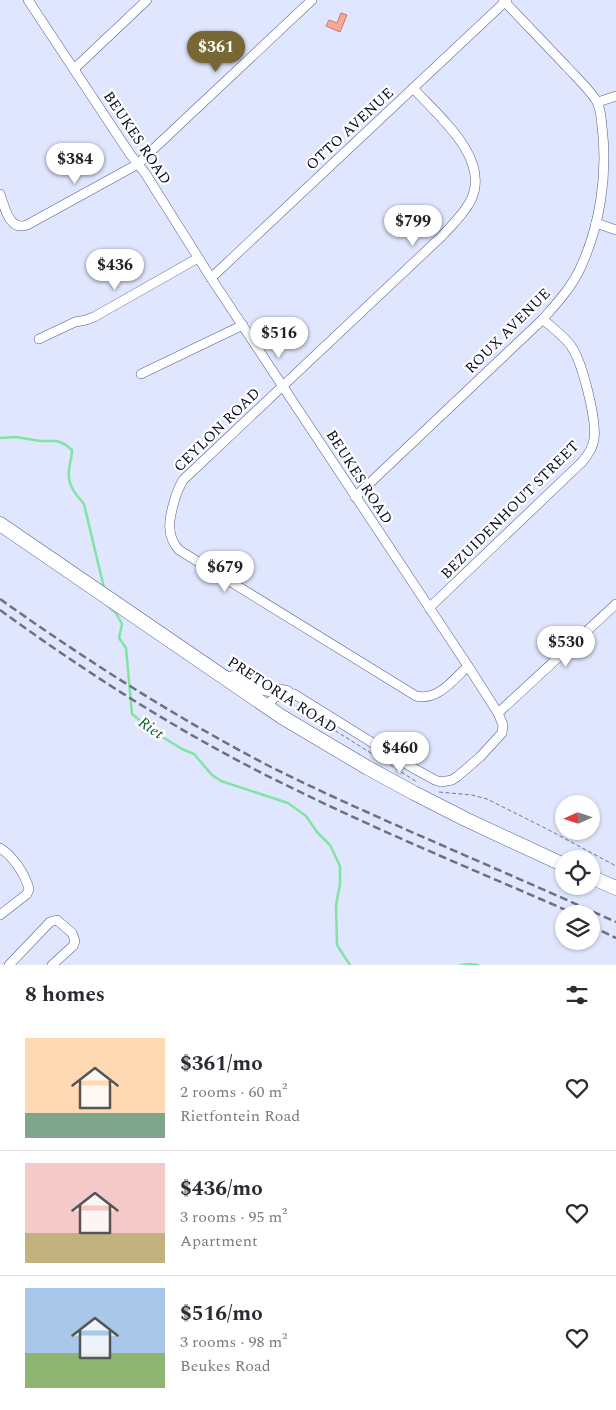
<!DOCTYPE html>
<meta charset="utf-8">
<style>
:root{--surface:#fff;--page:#f7f7f7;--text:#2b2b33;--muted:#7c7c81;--line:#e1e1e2;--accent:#766735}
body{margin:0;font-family:Spectral,serif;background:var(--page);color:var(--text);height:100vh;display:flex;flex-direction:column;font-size:19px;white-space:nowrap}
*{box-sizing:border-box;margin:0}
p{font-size:16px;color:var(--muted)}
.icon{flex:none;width:28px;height:28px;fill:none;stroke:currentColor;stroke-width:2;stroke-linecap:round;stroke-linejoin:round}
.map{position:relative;height:965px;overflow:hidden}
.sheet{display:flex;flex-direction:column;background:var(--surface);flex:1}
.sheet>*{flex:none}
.needle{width:32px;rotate:267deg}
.buttons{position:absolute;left:555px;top:795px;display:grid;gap:10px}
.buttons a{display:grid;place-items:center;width:45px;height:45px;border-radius:50%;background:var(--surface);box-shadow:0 1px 4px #0004;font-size:25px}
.price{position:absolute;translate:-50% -42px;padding:0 11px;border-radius:18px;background:#fff;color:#222;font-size:16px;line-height:32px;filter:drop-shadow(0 1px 2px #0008)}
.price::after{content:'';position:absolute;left:50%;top:30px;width:15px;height:11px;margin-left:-8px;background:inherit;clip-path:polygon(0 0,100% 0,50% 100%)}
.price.selected{background:var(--accent);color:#fff}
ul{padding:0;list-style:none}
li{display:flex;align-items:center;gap:15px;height:125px;padding:0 25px}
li+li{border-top:1px solid var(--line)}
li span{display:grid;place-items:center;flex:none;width:140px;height:100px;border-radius:0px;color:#555}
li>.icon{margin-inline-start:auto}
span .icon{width:60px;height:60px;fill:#fffc;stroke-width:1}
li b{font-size:21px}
h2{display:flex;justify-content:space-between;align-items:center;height:60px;padding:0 25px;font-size:21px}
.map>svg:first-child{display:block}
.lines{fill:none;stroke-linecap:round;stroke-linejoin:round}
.stream{stroke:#81e4a3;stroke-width:2.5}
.building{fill:#fca793;stroke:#bd7e6f}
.minor-casing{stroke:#535e90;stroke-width:10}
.primary-casing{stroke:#535e90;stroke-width:15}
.path{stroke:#73788d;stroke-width:1;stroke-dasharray:4 2.5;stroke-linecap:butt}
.minor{stroke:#fff;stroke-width:9}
.primary{stroke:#fff;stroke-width:14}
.rail{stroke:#6b7084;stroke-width:2.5;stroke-dasharray:8 4;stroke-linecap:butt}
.labels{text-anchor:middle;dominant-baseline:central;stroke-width:4.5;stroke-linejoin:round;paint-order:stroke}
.street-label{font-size:15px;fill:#070a1d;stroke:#fff}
.water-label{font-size:16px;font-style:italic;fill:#135d34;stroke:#fff}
</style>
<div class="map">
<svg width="616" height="965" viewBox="0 0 616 965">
<rect width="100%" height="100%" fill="#e0e6fd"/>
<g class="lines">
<g class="stream">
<path d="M0 438 16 437 40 441H57L66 445 72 450C72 458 69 464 69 471 67 484 76 495 84 504L104 588"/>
<path d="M108 606 116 613 122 624 119 638 126 648 132 714 156 733 182 749 194 754 212 775 221 781 288 803 306 816 317 832 330 845 340 866V884L336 905 337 945 350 965"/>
<path d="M461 965 470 964 478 965"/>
</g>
</g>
<path class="building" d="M341 13 347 15 340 32 326 26 329 20 337 23Z"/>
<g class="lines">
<g class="minor-casing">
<g id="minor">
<path d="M28 0 130 154 145 173 211 278 468 666 498 713 503 725 502 733 480 757 458 776 452 780 441 782 435 780 413 768 294 694C281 692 273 697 266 707"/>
<path d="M74 69 147 0"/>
<path d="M413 88C438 116 491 158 471 200 464 214 452 225 442 236L183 480C179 487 176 494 174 502 169 519 166 536 179 550L416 696C438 701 453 680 468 666"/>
<path d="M598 102 616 96"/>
<path d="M0 194C5 208 9 231 27 225L127 170 138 164 147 155 312 0"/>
<path d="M596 223 616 230"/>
<path d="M211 278 507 0"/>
<path d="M39 339 75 322 86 320 94 317 198 258"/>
<path d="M141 374 243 325"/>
<path d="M355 497 543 319C556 304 570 289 579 271 600 227 608 175 602 126 601 118 601 108 596 100 588 88 576 77 566 66 545 44 524 22 503 0"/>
<path d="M429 608 582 462C588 455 593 448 594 439 597 420 582 361 571 346 564 336 552 328 543 319"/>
<path d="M498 713 616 604"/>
<path d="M0 848C13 856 25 874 29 889L27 894 0 915"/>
<path d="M9 965 50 922 57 920 72 933 75 941 73 946 52 965"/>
</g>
</g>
<g class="primary-casing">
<g id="primary">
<path d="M0 524 282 717 368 768 414 793 465 819 564 865"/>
<path d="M233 678 255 686 287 693"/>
<path d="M591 877 616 888"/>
</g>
</g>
<g class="path">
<path d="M291 703 417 782"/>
<path d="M439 792 472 795 487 799 545 828 616 866"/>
</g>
<use href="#minor" class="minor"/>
<use href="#primary" class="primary"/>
<g class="rail">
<path d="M0 599C86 660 175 717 269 766 319 791 371 814 423 837 487 865 552 893 616 922"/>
<path d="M0 610C94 678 190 739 294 789 386 834 481 873 575 914"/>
<path d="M591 926 616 938"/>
</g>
</g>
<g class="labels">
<g class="street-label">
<text transform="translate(350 129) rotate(-43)">OTTO AVENUE</text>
<text transform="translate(137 138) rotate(56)">BEUKES ROAD</text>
<text transform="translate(508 331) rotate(-45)">ROUX AVENUE</text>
<text transform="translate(217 430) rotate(-44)">CEYLON ROAD</text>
<text transform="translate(359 477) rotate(57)">BEUKES ROAD</text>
<text transform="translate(510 510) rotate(-45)">BEZUIDENHOUT STREET</text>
<text transform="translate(282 695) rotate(33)">PRETORIA ROAD</text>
</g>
<g class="water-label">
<text transform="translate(151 728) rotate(35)">Riet</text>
</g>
</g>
</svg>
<div class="buttons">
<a><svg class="needle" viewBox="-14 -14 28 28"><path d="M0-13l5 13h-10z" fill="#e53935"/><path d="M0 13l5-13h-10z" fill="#7c7c81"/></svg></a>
<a><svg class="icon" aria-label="locate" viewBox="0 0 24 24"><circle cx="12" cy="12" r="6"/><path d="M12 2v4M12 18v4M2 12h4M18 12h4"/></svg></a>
<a><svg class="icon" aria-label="layers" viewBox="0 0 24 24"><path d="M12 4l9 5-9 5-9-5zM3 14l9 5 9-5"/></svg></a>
</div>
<b class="price selected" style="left:216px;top:73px">$361</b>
<b class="price" style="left:75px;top:185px">$384</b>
<b class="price" style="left:413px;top:247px">$799</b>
<b class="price" style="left:115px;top:291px">$436</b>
<b class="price" style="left:279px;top:359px">$516</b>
<b class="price" style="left:225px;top:593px">$679</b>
<b class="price" style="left:566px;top:668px">$530</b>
<b class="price" style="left:400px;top:774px">$460</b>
</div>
<section class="sheet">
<h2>8 homes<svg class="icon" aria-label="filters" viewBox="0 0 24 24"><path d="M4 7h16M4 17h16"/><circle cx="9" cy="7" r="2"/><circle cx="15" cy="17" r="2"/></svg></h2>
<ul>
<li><span style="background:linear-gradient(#ffd9b3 75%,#7fa58c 0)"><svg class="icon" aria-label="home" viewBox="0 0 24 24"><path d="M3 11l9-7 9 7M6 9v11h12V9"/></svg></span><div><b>$361/mo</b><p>2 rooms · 60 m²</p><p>Rietfontein Road</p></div><svg class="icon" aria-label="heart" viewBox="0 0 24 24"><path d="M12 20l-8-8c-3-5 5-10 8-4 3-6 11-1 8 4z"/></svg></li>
<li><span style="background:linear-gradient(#f6c9c9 70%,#c2b280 0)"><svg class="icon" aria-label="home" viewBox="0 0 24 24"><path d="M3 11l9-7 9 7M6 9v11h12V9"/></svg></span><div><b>$436/mo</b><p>3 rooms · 95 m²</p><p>Apartment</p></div><svg class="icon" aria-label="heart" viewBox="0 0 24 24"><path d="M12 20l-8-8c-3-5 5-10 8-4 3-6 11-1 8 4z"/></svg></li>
<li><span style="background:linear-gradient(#a9c7e8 65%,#8fb573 0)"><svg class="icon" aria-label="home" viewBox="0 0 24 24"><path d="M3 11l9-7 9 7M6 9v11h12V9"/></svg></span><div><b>$516/mo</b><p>3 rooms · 98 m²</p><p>Beukes Road</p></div><svg class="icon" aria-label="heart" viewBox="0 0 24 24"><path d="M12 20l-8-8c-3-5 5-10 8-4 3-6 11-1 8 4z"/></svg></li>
</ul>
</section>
